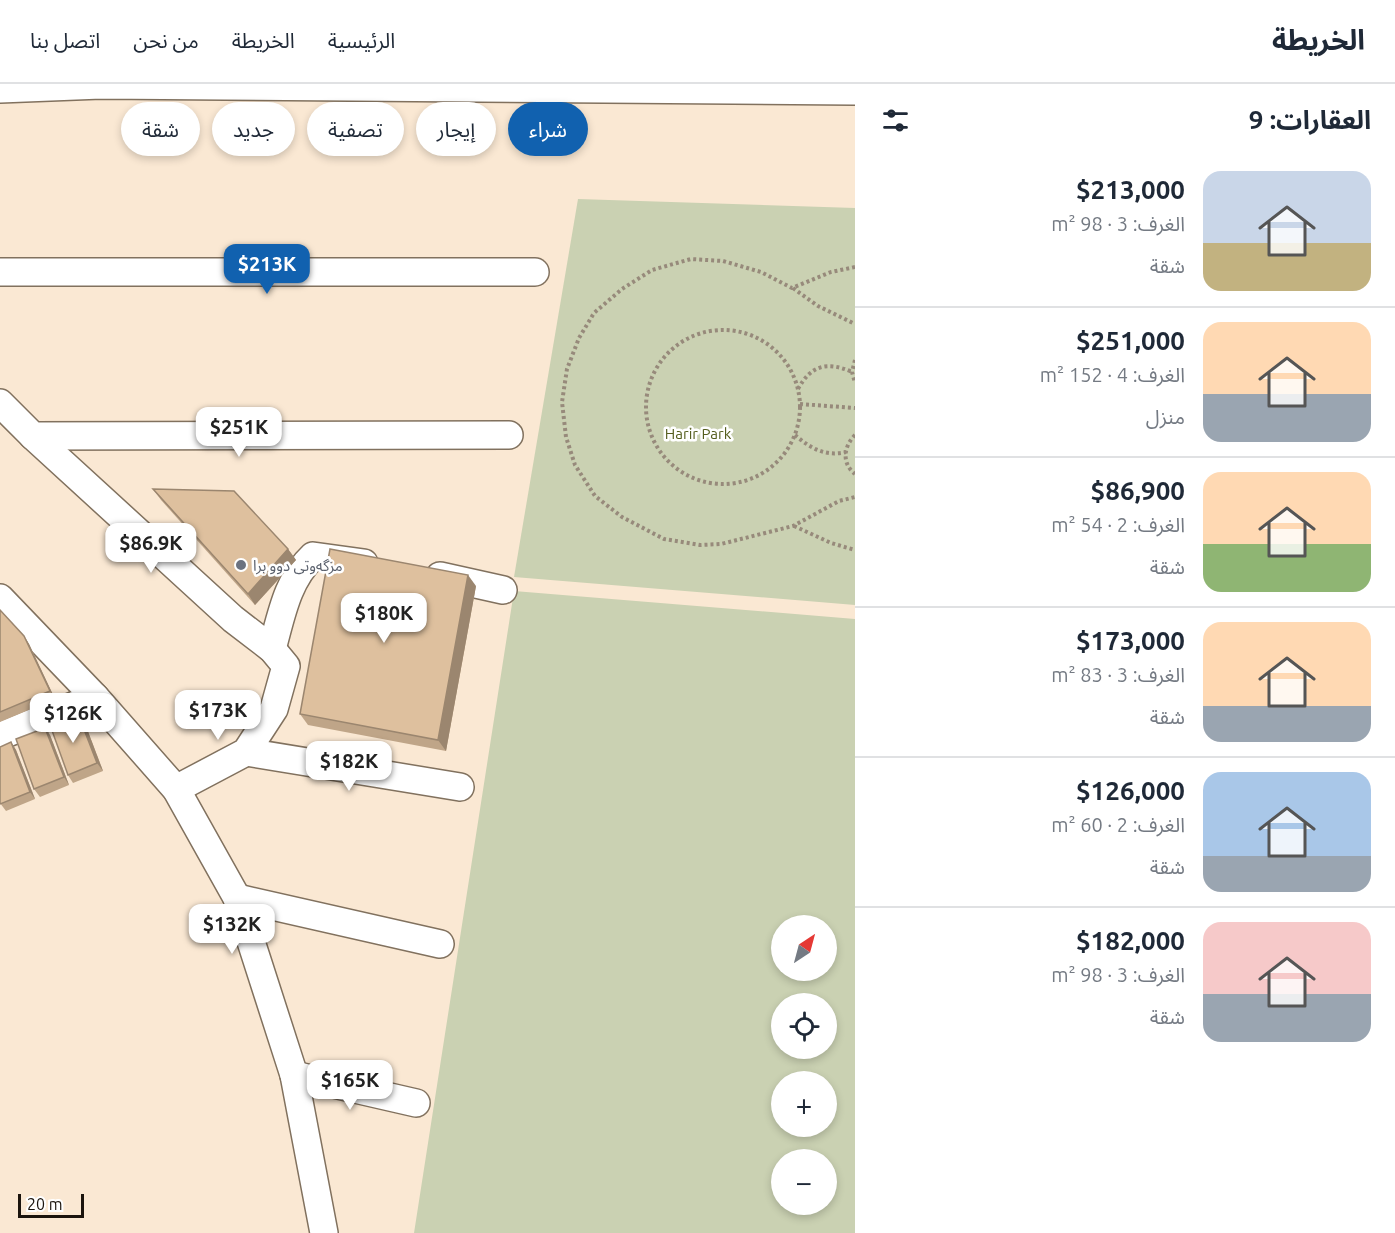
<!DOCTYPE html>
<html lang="ar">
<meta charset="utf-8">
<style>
:root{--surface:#fff;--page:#f6f6f7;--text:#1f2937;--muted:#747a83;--line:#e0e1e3;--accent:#1161af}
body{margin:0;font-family:Ubuntu,"Noto Sans Arabic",sans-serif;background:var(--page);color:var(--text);direction:rtl;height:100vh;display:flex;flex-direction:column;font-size:22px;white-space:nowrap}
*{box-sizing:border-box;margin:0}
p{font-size:20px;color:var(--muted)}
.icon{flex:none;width:33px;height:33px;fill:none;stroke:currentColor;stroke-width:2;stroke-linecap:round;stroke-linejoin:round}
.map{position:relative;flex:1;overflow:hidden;direction:ltr}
.details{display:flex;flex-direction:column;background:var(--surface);width:540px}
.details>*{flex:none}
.guide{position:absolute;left:18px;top:18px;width:570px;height:54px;direction:rtl;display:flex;gap:12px}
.needle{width:39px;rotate:36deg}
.buttons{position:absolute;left:771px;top:831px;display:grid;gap:12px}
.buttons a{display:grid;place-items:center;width:66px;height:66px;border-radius:50%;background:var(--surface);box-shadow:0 3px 9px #0003;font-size:30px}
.scale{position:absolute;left:18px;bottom:15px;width:66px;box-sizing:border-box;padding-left:6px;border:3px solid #1b140d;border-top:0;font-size:16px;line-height:21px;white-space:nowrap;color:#1b140d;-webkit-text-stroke:4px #fff;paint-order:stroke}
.price{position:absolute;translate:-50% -51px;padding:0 14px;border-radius:12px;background:#fff;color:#222;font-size:20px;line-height:39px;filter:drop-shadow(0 2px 3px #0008)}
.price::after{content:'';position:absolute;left:50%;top:36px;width:18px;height:14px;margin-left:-9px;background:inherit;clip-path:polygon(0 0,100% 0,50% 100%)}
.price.current{background:var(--accent);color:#fff}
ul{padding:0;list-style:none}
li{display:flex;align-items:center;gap:18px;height:150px;padding:0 24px}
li+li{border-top:2px solid var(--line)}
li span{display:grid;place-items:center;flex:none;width:168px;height:120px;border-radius:18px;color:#555}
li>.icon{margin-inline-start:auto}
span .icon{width:72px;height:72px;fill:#fffc;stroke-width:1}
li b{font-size:26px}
h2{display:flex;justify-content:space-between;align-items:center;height:72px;padding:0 24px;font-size:26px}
.pill{padding:0 21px;border-radius:27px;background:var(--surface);box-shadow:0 3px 9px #0003;font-size:21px;line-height:54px}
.pill.current{background:var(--accent);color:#fff}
header{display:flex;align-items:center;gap:36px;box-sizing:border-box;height:84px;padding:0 30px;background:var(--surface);border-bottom:2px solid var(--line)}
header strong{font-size:28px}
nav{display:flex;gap:33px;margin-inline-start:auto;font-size:21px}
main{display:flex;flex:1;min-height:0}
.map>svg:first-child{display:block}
.green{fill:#cad1b2;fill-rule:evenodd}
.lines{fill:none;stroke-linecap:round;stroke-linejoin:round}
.minor-casing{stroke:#81715e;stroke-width:30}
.path{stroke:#978a7b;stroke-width:4;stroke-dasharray:3 3;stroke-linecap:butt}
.minor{stroke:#fff;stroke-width:27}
.wall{fill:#bfa588}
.shaded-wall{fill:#9b866f}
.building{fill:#dec09e;stroke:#9b866f;stroke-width:1.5}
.worship-dot{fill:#6b7280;stroke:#fff;stroke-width:2}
.labels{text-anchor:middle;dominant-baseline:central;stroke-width:5;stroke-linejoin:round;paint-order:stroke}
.park-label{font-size:15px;fill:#545d1d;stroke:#fff}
.worship-label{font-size:15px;fill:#5b616d;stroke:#fff;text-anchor:start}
</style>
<header>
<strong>الخريطة</strong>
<nav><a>الرئيسية</a><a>الخريطة</a><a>من نحن</a><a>اتصل بنا</a></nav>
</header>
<main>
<section class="details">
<h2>العقارات: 9<svg class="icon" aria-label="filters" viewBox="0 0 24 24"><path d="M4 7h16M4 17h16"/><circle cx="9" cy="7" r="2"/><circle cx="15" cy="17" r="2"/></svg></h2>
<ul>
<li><span style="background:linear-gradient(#c9d6e8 60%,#c2b280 0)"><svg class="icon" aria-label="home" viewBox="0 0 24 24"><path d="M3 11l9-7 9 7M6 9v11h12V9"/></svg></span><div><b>$213,000</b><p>الغرف: 3 · 98 m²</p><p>شقة</p></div></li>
<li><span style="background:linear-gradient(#ffd9b3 60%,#9aa5b1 0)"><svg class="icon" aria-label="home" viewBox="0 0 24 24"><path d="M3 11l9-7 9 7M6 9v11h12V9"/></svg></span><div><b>$251,000</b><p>الغرف: 4 · 152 m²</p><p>منزل</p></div></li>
<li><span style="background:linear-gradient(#ffd9b3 60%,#8fb573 0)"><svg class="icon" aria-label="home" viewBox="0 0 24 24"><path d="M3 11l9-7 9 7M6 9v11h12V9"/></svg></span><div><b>$86,900</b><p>الغرف: 2 · 54 m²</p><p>شقة</p></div></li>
<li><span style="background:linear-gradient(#ffd9b3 70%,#9aa5b1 0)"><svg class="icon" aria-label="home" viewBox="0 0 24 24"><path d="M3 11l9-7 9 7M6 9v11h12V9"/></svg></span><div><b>$173,000</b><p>الغرف: 3 · 83 m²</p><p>شقة</p></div></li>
<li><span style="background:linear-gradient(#a9c7e8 70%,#9aa5b1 0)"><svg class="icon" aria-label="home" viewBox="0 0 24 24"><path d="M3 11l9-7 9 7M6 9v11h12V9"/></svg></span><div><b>$126,000</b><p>الغرف: 2 · 60 m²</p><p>شقة</p></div></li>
<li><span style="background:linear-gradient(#f6c9c9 60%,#9aa5b1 0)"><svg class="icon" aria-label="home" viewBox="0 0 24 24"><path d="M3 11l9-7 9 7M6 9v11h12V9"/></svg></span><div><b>$182,000</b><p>الغرف: 3 · 98 m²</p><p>شقة</p></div></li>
</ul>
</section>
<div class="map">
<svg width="855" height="1149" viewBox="0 0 855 1149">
<rect width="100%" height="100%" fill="#fae8d3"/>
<g class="green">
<path d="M578 115 855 124V521L514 493Z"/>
<path d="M514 507 855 535V1149H414ZM782 842H826V886H782ZM782 920H826V964H782ZM782 998H826V1042H782ZM782 1076H826V1120H782Z"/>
</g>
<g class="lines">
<g class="minor-casing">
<g id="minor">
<path d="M0 5 101 1 855 7"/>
<path d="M0 188H535"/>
<path d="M0 319 33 352 509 351"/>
<path d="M33 352 233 535 272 565 286 582 274 625 246 668 176 705"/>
<path d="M440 492 503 506"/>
<path d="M0 514 95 613 0 652"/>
<path d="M272 565C281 533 287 496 313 472L364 479"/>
<path d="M95 613 176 705 237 814 294 991 324 1149"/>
<path d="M246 668 460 703"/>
<path d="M237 814 440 860"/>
<path d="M294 991 416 1019"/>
</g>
</g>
<g class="path">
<path d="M855 183 831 188 792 204 761 188 723 177 691 175 652 186 622 205 594 229 579 254 567 285 562 318 566 353 575 381 595 412 622 433 664 455 700 461 721 460 793 442 839 417 855 413"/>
<path d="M793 204 818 222 855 240"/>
<circle cx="723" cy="323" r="77"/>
<path d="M855 276 852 288 855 299"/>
<path d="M798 305C811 281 827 277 852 288"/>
<path d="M800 320 855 324"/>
<path d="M795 351C810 364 825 373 846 368"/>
<path d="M855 351C844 362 841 379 855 390"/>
<path d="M794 442 831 459 855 466"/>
</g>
<use href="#minor" class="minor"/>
</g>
<g class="wall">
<path d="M153 405 288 465 296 476 255 521 161 416Z"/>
<path d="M476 502 446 667 308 641 300 630Z"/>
<path d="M0 526 24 552 29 560 55 615 0 638Z"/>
<path d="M78 630 84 637 103 687 73 699 68 691Z"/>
<path d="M50 651 69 701 40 713 34 705Z"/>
<path d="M11 658 16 666 35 715 6 727 0 719Z"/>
</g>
<g class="shaded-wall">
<path d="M288 465 296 476 255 521 248 510Z"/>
<path d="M468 491 476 502 446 667 438 656Z"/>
<path d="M24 552 29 560 55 615 50 607Z"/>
<path d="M78 630 84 637 103 687 97 679Z"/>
<path d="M45 644 50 651 69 701 64 693Z"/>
<path d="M11 658 16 666 35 715 30 708Z"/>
</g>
<g class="building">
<path d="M153 405 234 407 288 465 248 510Z"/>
<path d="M330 465 468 491 438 656 300 630Z"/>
<path d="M0 526 24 552 50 607 0 628Z"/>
<path d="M78 630 97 679 68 691 50 641Z"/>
<path d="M45 644 64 693 34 705 16 655Z"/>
<path d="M11 658 30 708 0 720V663Z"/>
</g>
<circle class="worship-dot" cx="241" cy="481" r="6"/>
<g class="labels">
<g class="park-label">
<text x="698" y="349">Harir Park</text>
</g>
<g class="worship-label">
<text x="253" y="481">مزگەوتی دوو برا</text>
</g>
</g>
</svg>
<div class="buttons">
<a><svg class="needle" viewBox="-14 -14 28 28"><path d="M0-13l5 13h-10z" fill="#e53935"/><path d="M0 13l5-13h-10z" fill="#747a83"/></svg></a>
<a><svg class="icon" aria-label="locate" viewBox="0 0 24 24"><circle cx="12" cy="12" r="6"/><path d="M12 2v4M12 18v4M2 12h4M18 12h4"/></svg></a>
<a>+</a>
<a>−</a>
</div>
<div class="scale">20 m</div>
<b class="price current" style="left:267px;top:211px">$213K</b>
<b class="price" style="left:239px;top:374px">$251K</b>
<b class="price" style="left:151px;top:490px">$86.9K</b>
<b class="price" style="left:384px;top:560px">$180K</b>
<b class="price" style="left:218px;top:657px">$173K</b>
<b class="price" style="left:73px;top:660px">$126K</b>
<b class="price" style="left:349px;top:708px">$182K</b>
<b class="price" style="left:232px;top:871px">$132K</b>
<b class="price" style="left:350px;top:1027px">$165K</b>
<div class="guide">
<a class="pill current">شراء</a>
<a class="pill">إيجار</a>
<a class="pill">تصفية</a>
<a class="pill">جديد</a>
<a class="pill">شقة</a>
</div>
</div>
</main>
